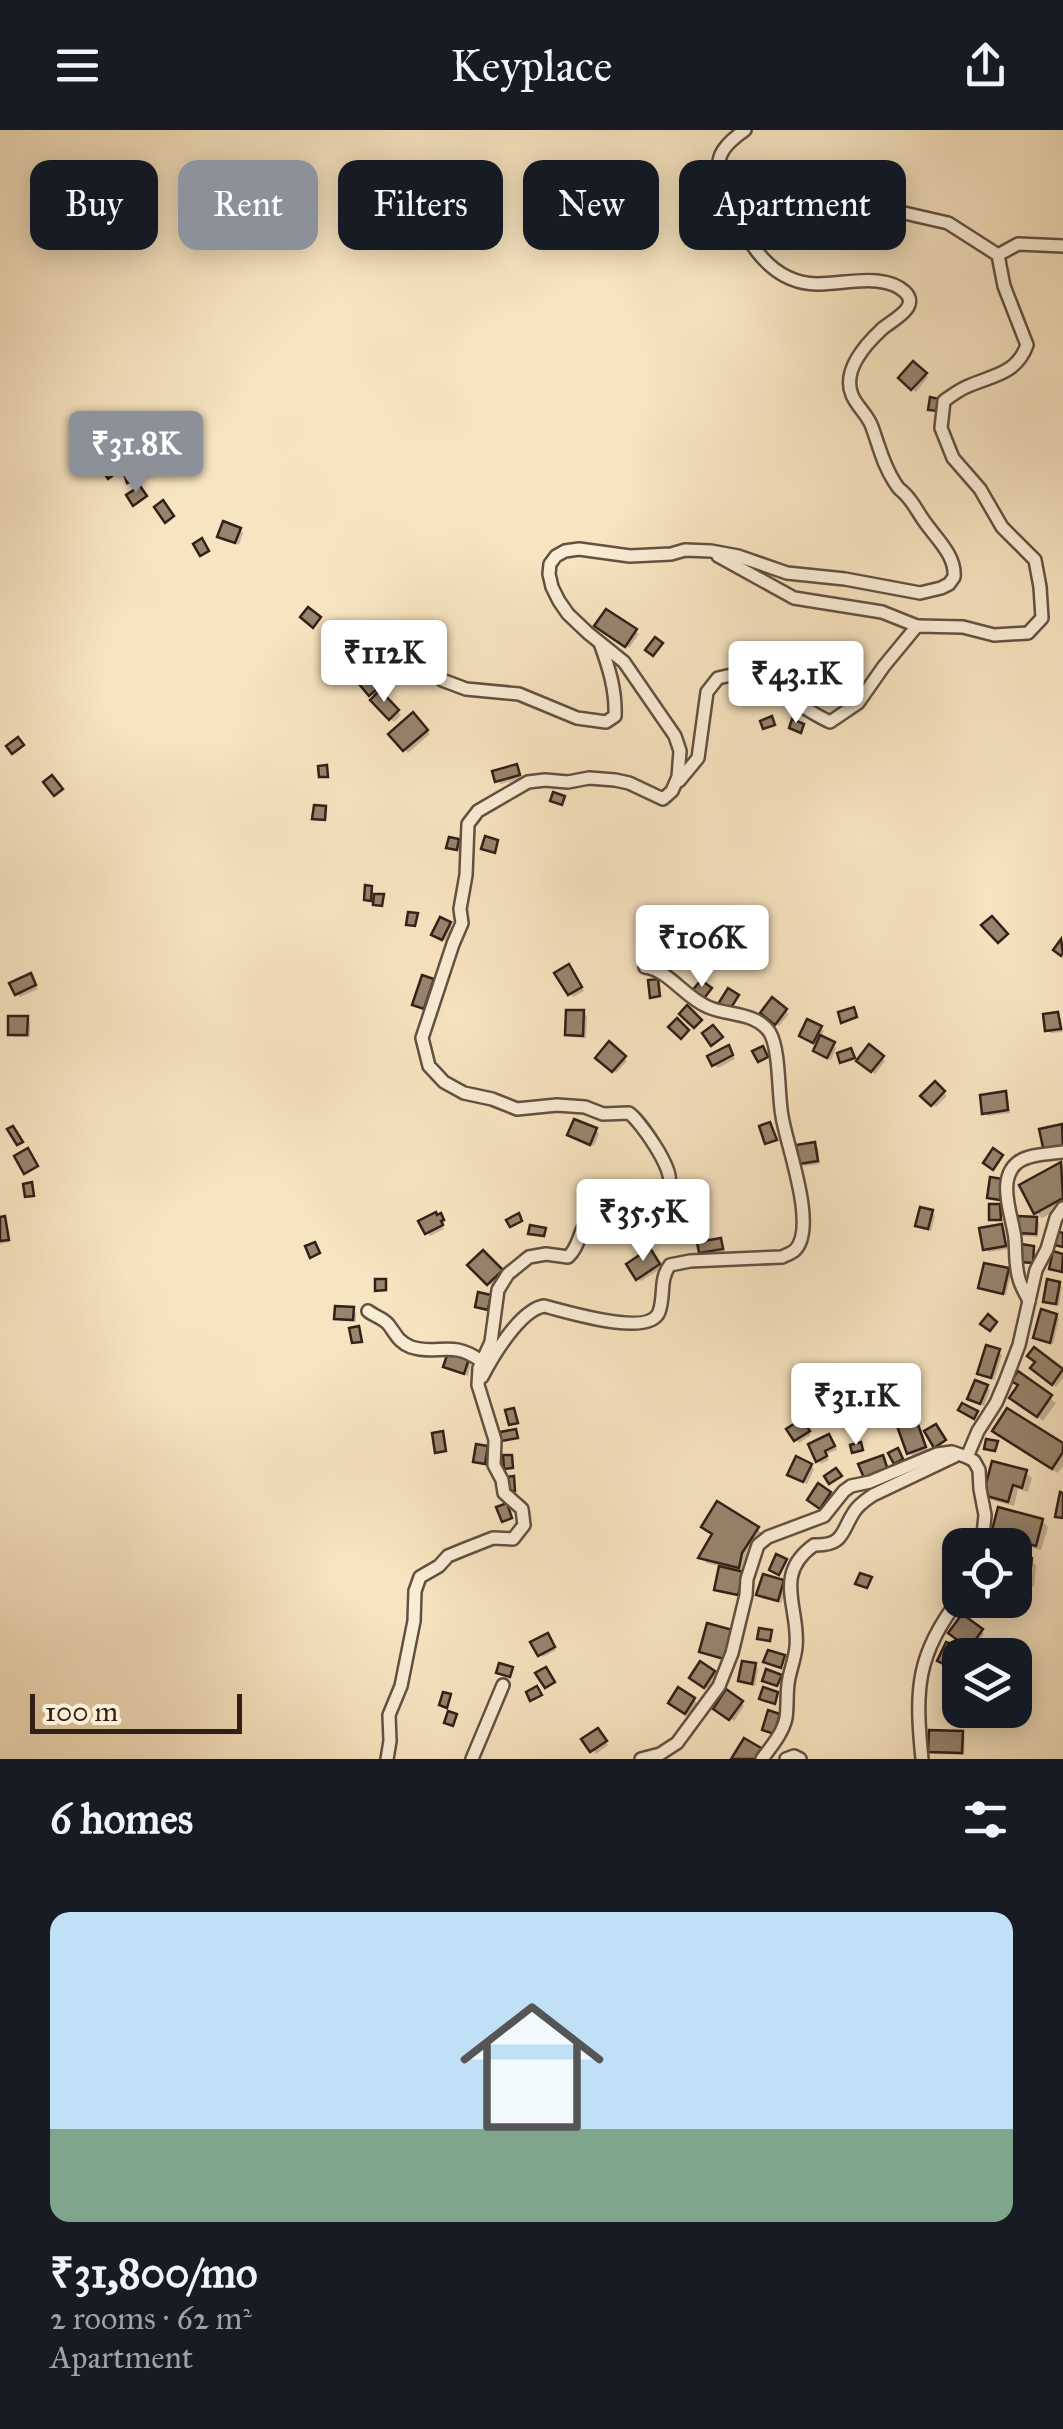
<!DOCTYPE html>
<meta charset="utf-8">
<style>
:root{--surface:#171b24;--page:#20242c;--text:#f1f3f6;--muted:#9ea1a6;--line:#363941;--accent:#8c9099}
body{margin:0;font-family:"IM FELL Great Primer",serif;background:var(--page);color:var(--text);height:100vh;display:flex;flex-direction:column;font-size:38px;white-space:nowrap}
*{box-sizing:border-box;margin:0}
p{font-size:32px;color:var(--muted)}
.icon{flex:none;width:55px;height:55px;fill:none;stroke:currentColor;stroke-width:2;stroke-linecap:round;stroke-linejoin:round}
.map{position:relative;height:1629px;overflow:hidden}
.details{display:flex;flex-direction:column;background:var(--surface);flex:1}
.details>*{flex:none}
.hud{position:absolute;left:30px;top:30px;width:1005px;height:90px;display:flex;gap:20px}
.controls{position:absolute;left:942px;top:1398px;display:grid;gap:20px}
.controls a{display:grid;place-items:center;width:90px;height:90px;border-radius:20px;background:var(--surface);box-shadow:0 5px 25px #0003;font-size:50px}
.scale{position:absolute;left:30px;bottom:25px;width:212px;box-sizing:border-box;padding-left:10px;border:5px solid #321f18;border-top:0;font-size:28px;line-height:35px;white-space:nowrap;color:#321f18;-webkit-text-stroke:8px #faedd6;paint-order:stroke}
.price{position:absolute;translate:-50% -85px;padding:0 22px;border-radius:10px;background:#fff;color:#222;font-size:32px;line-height:65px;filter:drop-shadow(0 2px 5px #0008)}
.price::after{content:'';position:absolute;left:50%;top:60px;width:30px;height:22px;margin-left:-15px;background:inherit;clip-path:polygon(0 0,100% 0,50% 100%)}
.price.current{background:var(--accent);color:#fff}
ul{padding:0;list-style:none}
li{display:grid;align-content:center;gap:20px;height:530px;padding:0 50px}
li+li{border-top:2px solid var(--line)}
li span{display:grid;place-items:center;height:310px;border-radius:20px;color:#555}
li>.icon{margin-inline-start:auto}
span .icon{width:180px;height:180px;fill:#fffc;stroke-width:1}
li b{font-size:42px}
h2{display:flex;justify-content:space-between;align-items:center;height:120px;padding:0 50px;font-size:42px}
.chip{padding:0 35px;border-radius:20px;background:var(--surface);box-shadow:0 5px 25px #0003;font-size:35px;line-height:90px}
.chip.current{background:var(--accent);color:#fff}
header{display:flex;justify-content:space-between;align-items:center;height:130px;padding:0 50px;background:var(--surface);font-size:45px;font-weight:600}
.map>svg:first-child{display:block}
.shadow{fill:#0003}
.building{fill:#98856f;stroke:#321f18;stroke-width:2.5}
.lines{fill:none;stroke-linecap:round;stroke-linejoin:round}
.minor-casing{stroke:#635042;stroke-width:16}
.minor{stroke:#faedd6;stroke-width:11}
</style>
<header><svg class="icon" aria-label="menu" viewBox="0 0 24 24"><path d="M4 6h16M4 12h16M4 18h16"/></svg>Keyplace<svg class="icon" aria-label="share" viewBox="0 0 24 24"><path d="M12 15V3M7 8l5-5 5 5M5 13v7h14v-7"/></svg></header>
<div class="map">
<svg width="1063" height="1629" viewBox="0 0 1063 1629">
<rect width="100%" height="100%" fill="#f7e4c0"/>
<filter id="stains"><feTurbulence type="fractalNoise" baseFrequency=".002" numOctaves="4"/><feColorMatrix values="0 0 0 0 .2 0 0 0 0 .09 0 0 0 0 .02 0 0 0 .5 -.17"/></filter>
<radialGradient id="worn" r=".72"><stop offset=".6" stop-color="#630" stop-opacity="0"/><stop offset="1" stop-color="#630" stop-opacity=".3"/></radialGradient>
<g class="shadow">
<path d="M914 234 928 247 916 262 901 248Z"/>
<path d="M240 400 243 403 239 415 220 406Z"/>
<path d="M601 499 635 501 639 504 629 518Z"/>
<path d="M352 518 388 559 381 565 401 585 394 592 373 570 376 568 341 529Z"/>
<path d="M413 585 430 604 408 623 391 604Z"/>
<path d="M516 637 521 648 501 654 498 651Z"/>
<path d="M449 794 453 798 446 811 438 807Z"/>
<path d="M720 810 724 817 741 815 742 822 729 824 724 818V825H710L707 822Z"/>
<path d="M571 840 584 861 573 867 558 843Z"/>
<path d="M34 849 38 859 20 867 17 864Z"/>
<path d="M772 871 789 884 779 896 763 883Z"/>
<path d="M583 883 587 886 586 908 571 907 568 904Z"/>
<path d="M1057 885 1061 888 1063 902 1051 903 1047 900Z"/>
<path d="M27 889 30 892V907H14L11 904Z"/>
<path d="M820 898 824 901 820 908 836 918 831 930 819 924 818 915 802 906Z"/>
<path d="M609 915 627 931 616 943 598 927Z"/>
<path d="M869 918 885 931 875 944 860 931Z"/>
<path d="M731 921 735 929 718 938 714 934Z"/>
<path d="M935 955 947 966 936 977 924 966Z"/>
<path d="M1005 964 1008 967 1010 983 988 986 984 982Z"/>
<path d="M596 1000 599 1004 594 1016 570 1005Z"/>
<path d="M815 1014 818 1018 820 1034 805 1036 801 1033Z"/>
<path d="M1061 1035 1063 1038V1077L1042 1088 1036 1082Z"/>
<path d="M931 1082 935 1086 931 1101 921 1099 918 1095Z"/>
<path d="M0 1089H4L7 1092 10 1112 0 1114Z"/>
<path d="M1036 1089 1039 1093 1038 1107 1022 1106 1019 1102Z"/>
<path d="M443 1090 445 1093 442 1095 444 1099 430 1106 421 1092Z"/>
<path d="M1001 1097 1005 1100 1008 1119 989 1122 985 1119Z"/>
<path d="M720 1110 724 1114 725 1122 704 1125 701 1122Z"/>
<path d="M483 1123 504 1144 492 1156 471 1135Z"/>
<path d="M653 1124 662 1138 641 1151 638 1148Z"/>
<path d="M1008 1141 1011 1144 1006 1165 984 1161 981 1157Z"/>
<path d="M1059 1154 1062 1157 1059 1176 1049 1174 1045 1171Z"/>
<path d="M353 1179 356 1183V1192L340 1191 337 1188Z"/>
<path d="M1056 1186 1059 1189 1053 1214 1039 1211 1036 1208Z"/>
<path d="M1034 1220 1063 1242V1248L1056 1257 1036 1241 1038 1232Z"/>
<path d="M999 1222 1002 1225 994 1250 983 1246 980 1243Z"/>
<path d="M468 1231 471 1234 468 1246 446 1237Z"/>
<path d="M1018 1245 1056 1273 1043 1291 1018 1273Z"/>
<path d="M987 1257 990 1260 984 1276 973 1271Z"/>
<path d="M805 1295 811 1305 799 1313 796 1309Z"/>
<path d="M918 1295 928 1321 913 1326 909 1323Z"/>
<path d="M829 1307 837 1320 826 1324 829 1330 821 1334 818 1330Z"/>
<path d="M1001 1307 1063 1316V1336L1058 1343Z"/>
<path d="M811 1336 814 1339 807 1354 793 1348Z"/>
<path d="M1026 1343 1032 1348 1028 1362 1018 1359 1014 1376 991 1370 986 1364Z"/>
<path d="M1042 1391 1048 1397 1041 1420 1000 1409 994 1403Z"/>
<path d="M757 1399 763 1404 747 1429 742 1464 717 1458 722 1437 707 1433 701 1428Z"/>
<path d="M1015 1428 1031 1430 1036 1436 1034 1457 1015 1455Z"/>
<path d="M782 1453 786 1456 781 1473 762 1468 759 1464Z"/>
<path d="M981 1470H1008L1009 1472 994 1486Z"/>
<path d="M981 1501 984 1504 974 1519 951 1503Z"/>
<path d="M550 1509 556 1520 543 1527 540 1524Z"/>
<path d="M755 1535 758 1539 755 1556 744 1554 741 1550Z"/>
<path d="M714 1543 717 1546 708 1559 695 1551Z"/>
<path d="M694 1570 697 1573 689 1586 674 1576Z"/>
<path d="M741 1572 744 1576 734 1591 719 1581Z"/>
<path d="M601 1604 608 1615 596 1624 585 1609Z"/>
<path d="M962 1604 965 1607 964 1625 934 1624 930 1621Z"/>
</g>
<g class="building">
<path d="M913 231 927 243 911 260 898 248Z"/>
<path d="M930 267 939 269 937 281 928 280Z"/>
<path d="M100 297H115L116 307 101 308Z"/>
<path d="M93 309 103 312 99 326 90 323Z"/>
<path d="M109 332 116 343 108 349 101 338Z"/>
<path d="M134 340 138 349 127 353 124 343Z"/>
<path d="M140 356 147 366 133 376 126 365Z"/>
<path d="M163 370 174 386 165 393 154 377Z"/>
<path d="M223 391 241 398 235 413 217 407Z"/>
<path d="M202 408 209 421 200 426 193 414Z"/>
<path d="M308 477 321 487 313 498 300 487Z"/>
<path d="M606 479 637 499 625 517 594 496Z"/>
<path d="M655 507 663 513 653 526 645 520Z"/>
<path d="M353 515 385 552 369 566 337 528Z"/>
<path d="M380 560 399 580 389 590 370 570Z"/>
<path d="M413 582 428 600 403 621 388 604Z"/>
<path d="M772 586 775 595 763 599 760 591Z"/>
<path d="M792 589 804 594 801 603 789 598Z"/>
<path d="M18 607 24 615 12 624 6 616Z"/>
<path d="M517 634 520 645 495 652 492 641Z"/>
<path d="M327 635 328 647H319L318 636Z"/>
<path d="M52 645 63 659 54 666 43 652Z"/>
<path d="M553 662 565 666 562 675 550 671Z"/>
<path d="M314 675 326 676 325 690 312 689Z"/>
<path d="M485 706 498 710 495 723 481 719Z"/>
<path d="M449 707 459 709 457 720 446 718Z"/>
<path d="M365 755 372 756 371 771 364 770Z"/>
<path d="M374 764H384L382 776 373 775Z"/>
<path d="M408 782 418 783 415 796 406 795Z"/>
<path d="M992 786 1008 804 998 813 981 795Z"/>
<path d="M440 787 451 792 442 810 431 805Z"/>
<path d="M721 808 722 822 704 823 703 809Z"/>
<path d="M1061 809 1063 823 1061 826 1053 820Z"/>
<rect x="681" y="812" width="17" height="11"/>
<path d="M742 812 743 822 725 824V814Z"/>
<path d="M569 834 582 857 568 865 554 843Z"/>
<path d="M31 843 36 855 15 865 9 853Z"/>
<path d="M422 845 434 849 424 879 412 875Z"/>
<path d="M658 849 660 866 650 868 648 850Z"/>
<path d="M701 850 712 858 702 871 691 862Z"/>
<path d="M728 858 739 865 729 881 718 874Z"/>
<path d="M772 867 787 879 775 895 760 883Z"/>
<path d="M687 875 702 890 694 898 679 884Z"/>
<path d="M854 877 857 887 841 893 838 882Z"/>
<path d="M566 880H584L583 906 565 905Z"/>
<path d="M1058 882 1061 899 1045 901 1043 884Z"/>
<path d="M8 886H28L27 905H8Z"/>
<path d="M677 888 689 900 681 909 668 897Z"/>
<path d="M807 889 822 896 813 913 799 906Z"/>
<path d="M713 895 723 907 711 916 702 903Z"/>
<path d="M820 905 835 912 827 928 813 921Z"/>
<path d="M609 911 626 926 612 942 595 928Z"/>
<path d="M869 914 884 926 871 942 856 931Z"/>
<path d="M729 915 733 925 712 936 707 926Z"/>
<path d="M763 916 768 927 758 932 752 921Z"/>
<path d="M851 918 855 928 840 933 837 923Z"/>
<path d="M935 951 945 961 931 976 920 966Z"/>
<path d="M1006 961 1008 980 982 984 980 965Z"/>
<path d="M574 989 597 998 590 1015 567 1005Z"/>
<path d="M770 992 777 1010 765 1014 759 996Z"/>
<path d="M1062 994 1063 1018 1044 1022 1039 999Z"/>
<path d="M13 996 23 1012 17 1015 7 999Z"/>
<path d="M815 1012 818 1031 799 1034 796 1015Z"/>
<path d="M28 1018 38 1036 24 1044 14 1026Z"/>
<path d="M993 1018 1003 1025 993 1040 983 1033Z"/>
<path d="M1061 1032 1063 1068 1034 1084 1019 1055Z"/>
<path d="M990 1047 1003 1049 1000 1070 987 1068Z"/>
<path d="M32 1052 34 1066 25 1067 23 1054Z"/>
<path d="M989 1074H1000L1001 1090H989Z"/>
<path d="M920 1077 933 1080 928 1099 915 1096Z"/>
<path d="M436 1082 437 1085 441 1083 444 1090 441 1091 443 1095 425 1104 418 1091Z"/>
<path d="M519 1083 522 1091 510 1097 506 1090Z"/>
<path d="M5 1086 9 1110 0 1111V1087Z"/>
<path d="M1018 1086 1037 1087 1036 1104 1017 1103Z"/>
<path d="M1002 1094 1006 1116 983 1120 979 1098Z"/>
<path d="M530 1095 546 1098 544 1106 528 1104Z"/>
<path d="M1057 1101 1063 1103V1117L1054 1115Z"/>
<path d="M721 1108 723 1119 699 1123 697 1112Z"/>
<path d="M315 1112 320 1123 310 1128 305 1116Z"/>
<path d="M1021 1114 1034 1116 1033 1133 1019 1132Z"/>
<path d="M650 1118 660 1134 636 1150 626 1134Z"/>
<path d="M483 1120 503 1140 487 1155 467 1135Z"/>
<path d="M1053 1121 1063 1124 1062 1142 1049 1139Z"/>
<path d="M984 1133 1009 1138 1003 1164 978 1158Z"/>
<path d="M375 1149H386V1160L375 1161Z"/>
<path d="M1047 1149 1060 1152 1056 1174 1043 1172Z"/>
<path d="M478 1162 491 1165 488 1180 475 1177Z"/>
<path d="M335 1176 354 1177 353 1190 334 1189Z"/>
<path d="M1041 1179 1057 1184 1050 1213 1033 1208Z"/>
<path d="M988 1184 997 1192 990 1201 980 1194Z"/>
<path d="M359 1196 362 1212 352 1213 349 1198Z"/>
<path d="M986 1215 1000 1219 991 1248 977 1244Z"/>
<path d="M1034 1217 1063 1239 1052 1255 1030 1238 1035 1232 1027 1226Z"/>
<path d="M448 1222 469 1229 464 1244 443 1237Z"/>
<path d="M1018 1241 1052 1265 1037 1287 1009 1268 1018 1255 1011 1251Z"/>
<path d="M975 1250 988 1255 980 1274 967 1269Z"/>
<path d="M962 1273 978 1281 974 1289 958 1280Z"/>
<path d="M514 1278 518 1293 509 1295 505 1280Z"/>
<path d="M1007 1278 1063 1313V1322L1052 1339 992 1301Z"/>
<path d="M802 1289 810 1301 794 1311 786 1299Z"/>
<path d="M916 1289 926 1317 907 1324 897 1296Z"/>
<path d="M936 1294 946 1310 934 1318 924 1301Z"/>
<path d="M516 1299 518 1308 501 1311 500 1302Z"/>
<path d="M443 1301 446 1321 435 1323 432 1303Z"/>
<path d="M829 1304 835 1316 825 1321 827 1326 816 1332 808 1314Z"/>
<path d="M986 1309 998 1311 995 1321 984 1319Z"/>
<path d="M861 1312 863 1320 852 1323 850 1315Z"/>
<path d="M476 1314 488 1316 485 1334 473 1332Z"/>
<path d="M898 1318 903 1329 894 1334 888 1323Z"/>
<path d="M503 1325H512L513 1338 504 1339Z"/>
<path d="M883 1325 888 1340 864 1348 858 1334Z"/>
<path d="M796 1326 812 1334 803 1352 787 1345Z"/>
<path d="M992 1331 1027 1340 1022 1358 1013 1355 1008 1372 983 1365Z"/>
<path d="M836 1338 842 1346 829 1354 824 1346Z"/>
<path d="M514 1346 515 1361H505V1347Z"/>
<path d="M818 1353 831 1362 820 1379 807 1370Z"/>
<path d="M1060 1362 1063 1363V1388L1055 1387Z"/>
<path d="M717 1371 759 1397 742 1423 739 1438 698 1428 712 1404 701 1397Z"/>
<path d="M507 1373 512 1388 502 1392 496 1377Z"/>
<path d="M998 1377 1043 1389 1036 1416 991 1404Z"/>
<path d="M776 1424 787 1429 779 1445 769 1440Z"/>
<path d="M1015 1426 1032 1428 1029 1453 1015 1451Z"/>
<path d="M719 1436 744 1442 738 1465 714 1460Z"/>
<path d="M860 1443 872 1447 867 1458 855 1454Z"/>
<path d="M763 1444 784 1450 778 1471 756 1465Z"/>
<path d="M977 1470H1005L990 1484Z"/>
<path d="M962 1484 983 1499 969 1519 948 1503Z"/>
<path d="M707 1493 733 1500 724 1529 699 1522Z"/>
<path d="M759 1498 772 1500 770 1511 757 1509Z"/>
<path d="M548 1503 555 1517 538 1526 530 1512Z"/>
<path d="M946 1512 963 1519 954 1539 937 1531Z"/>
<path d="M768 1520 785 1525 781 1538 763 1532Z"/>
<path d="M700 1531 715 1541 704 1558 689 1548Z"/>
<path d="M742 1531 756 1533 752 1554 738 1551Z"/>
<path d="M499 1533 513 1537 510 1547 496 1543Z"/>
<path d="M546 1537 555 1552 545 1558 535 1543Z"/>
<path d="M766 1539 782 1545 777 1556 762 1551Z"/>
<path d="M537 1556 542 1565 530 1571 526 1562Z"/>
<path d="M678 1557 695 1568 685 1584 668 1573Z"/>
<path d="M763 1557 778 1562 775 1574 759 1569Z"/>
<path d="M726 1559 743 1571 729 1590 713 1579Z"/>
<path d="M443 1562 451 1564 447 1578 439 1575Z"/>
<path d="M768 1580 780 1584 774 1604 762 1600Z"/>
<path d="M448 1581 457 1584 453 1596 444 1593Z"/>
<path d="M598 1598 607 1611 590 1622 581 1609Z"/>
<path d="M929 1600 963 1601 962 1623 928 1622Z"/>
<path d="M744 1608 763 1619 757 1629H731Z"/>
</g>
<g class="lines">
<g class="minor-casing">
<g id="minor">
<path d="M823 73 856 72 948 93 998 125"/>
<path d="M718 426 794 468 882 482 917 496"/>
<path d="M442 550 466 559 519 564 577 588 606 592 615 586C616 560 609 538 600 513"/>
<path d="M679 651 698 628 707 562 718 548 749 541C777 558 800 578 830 592L858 573 884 536 917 496 963 497 994 505 1028 503 1042 488 1040 457 1035 430 1002 397 980 359 953 328 941 298 944 271C951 266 959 260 966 257 992 245 1016 245 1027 215L1004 156 998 125 1018 114 1063 116"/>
<path d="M1029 1171C1026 1164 1021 1157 1019 1149 1015 1136 1016 1122 1015 1109 1013 1088 996 1050 1017 1033 1028 1024 1049 1024 1063 1022"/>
<path d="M368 1181C374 1186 383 1188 388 1194 396 1204 398 1212 411 1217 438 1226 451 1209 481 1231"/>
<path d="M482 1247C493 1226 520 1180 544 1176 565 1181 649 1208 659 1182 665 1166 659 1149 670 1135L690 1131 782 1127C786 1125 792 1123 795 1120 818 1097 786 1014 782 986 778 966 780 920 770 903 757 882 728 886 708 877 684 867 669 840 645 837"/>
<path d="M967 1327 974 1331 979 1340 980 1359 985 1385 982 1415"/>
<path d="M387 1629 390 1611 389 1585 401 1556 414 1491 415 1461 420 1447 439 1436 448 1426 465 1419 493 1408 513 1409 524 1395 522 1379 504 1363 502 1350 494 1335 495 1310 478 1255 479 1238 491 1212 498 1160 508 1144 529 1127 546 1124 568 1127C579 1117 578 1105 586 1093 594 1079 625 1064 640 1062 648 1060 656 1061 664 1060 665 1058 668 1056 669 1053 674 1039 640 991 629 983L603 984 585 977 557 975 517 979 492 969 464 963 444 952 429 936 422 908 453 814 462 793 460 779 466 745 468 694 478 681 528 652 545 650 568 652 589 648 615 650 629 653 663 669 672 661 678 647 680 621 675 606 624 532 588 503 568 484 559 471 552 457 549 444 550 434 556 426 565 421 579 419 630 426 671 424 685 420 711 421 738 426 787 443 845 449 920 463 941 458 949 454 954 447C956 427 938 410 927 395 919 385 914 373 905 364 897 356 901 362 895 353 883 335 879 316 872 297 868 285 857 277 852 265 842 241 864 216 881 200 890 191 921 178 905 162 898 155 887 152 877 151 857 149 837 154 817 154 763 153 741 99 723 56 712 29 722 16 745 0"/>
<path d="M472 1629 503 1555"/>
<path d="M641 1629 660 1624 677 1613 719 1556 732 1523 746 1465 747 1449 758 1415 768 1407 824 1386 844 1361 851 1356 870 1352 937 1324 952 1322 967 1327 978 1301 996 1273 1005 1252 1019 1215 1036 1140 1047 1119 1056 1088 1063 1078"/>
<path d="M762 1629C771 1617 783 1603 786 1588 788 1575 786 1561 789 1548 791 1538 795 1528 796 1517 800 1478 772 1445 814 1415 844 1416 841 1402 854 1382 859 1374 866 1370 873 1365L955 1326"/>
<path d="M786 1629 794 1626 800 1629"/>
<path d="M922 1629C915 1560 916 1524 960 1468"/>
</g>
</g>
<use href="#minor" class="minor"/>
</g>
<rect width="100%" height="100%" filter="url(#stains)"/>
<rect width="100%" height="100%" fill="url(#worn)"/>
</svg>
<div class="controls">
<a><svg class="icon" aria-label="locate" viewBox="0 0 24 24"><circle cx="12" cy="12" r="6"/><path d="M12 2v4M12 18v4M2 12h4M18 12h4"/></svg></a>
<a><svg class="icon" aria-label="layers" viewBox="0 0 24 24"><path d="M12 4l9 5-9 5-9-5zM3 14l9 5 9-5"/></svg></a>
</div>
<div class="scale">100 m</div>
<b class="price current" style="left:136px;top:366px">₹31.8K</b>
<b class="price" style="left:384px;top:575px">₹112K</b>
<b class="price" style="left:796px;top:596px">₹43.1K</b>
<b class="price" style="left:702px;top:860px">₹106K</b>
<b class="price" style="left:643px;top:1134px">₹35.5K</b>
<b class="price" style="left:856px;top:1318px">₹31.1K</b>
<div class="hud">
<a class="chip">Buy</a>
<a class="chip current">Rent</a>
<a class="chip">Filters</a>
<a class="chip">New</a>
<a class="chip">Apartment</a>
</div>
</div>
<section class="details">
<h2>6 homes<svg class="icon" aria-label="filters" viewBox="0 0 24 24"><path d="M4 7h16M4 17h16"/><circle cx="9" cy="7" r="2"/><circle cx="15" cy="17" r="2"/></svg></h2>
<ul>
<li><span style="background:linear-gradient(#bfe0f5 70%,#7fa58c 0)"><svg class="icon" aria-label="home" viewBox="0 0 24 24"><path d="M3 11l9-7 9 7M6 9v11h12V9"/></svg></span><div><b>₹31,800/mo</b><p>2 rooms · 62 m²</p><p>Apartment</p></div></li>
</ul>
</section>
